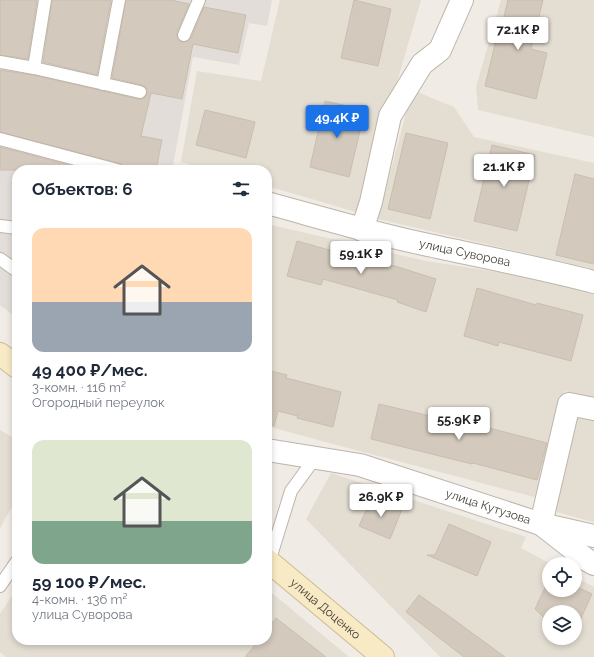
<!DOCTYPE html>
<html lang="ru">
<meta charset="utf-8">
<style>
:root{--surface:#fff;--page:#f2f2f3;--text:#1f2937;--muted:#747a83;--accent:#1a73e8}
body{margin:0;font-family:Raleway,sans-serif;background:var(--page);color:var(--text);height:100vh;display:flex;flex-direction:column;font-size:15px;white-space:nowrap}
*{box-sizing:border-box;margin:0}
p{font-size:13px;color:var(--muted)}
.icon{flex:none;width:22px;height:22px;fill:none;stroke:currentColor;stroke-width:2;stroke-linecap:round;stroke-linejoin:round}
.map{position:relative;flex:1;overflow:hidden}
.drawer{position:absolute;left:12px;top:165px;width:260px;height:480px;display:flex;flex-direction:column;background:var(--surface);border-radius:16px;box-shadow:0 2px 6px #0003}
.drawer>*{flex:none}
.controls{position:absolute;left:542px;top:557px;display:grid;gap:8px}
.controls a{display:grid;place-items:center;width:40px;height:40px;border-radius:50%;background:var(--surface);box-shadow:0 2px 6px #0003;font-size:20px}
.price{position:absolute;translate:-50% -34px;padding:0 9px;border-radius:4px;background:#fff;color:#222;font-size:13px;line-height:26px;filter:drop-shadow(0 1px 2px #0008)}
.price::after{content:'';position:absolute;left:50%;top:24px;width:12px;height:9px;margin-left:-6px;background:inherit;clip-path:polygon(0 0,100% 0,50% 100%)}
.price.active{background:var(--accent);color:#fff}
ul{padding:0;list-style:none}
li{display:grid;align-content:center;gap:8px;height:212px;padding:0 20px}
li span{display:grid;place-items:center;height:124px;border-radius:12px;color:#555}
li>.icon{margin-inline-start:auto}
span .icon{width:72px;height:72px;fill:#fffc;stroke-width:1}
li b{font-size:17px}
h2{display:flex;justify-content:space-between;align-items:center;height:48px;padding:0 20px;font-size:17px}
.map>svg:first-child{display:block}
.residential{fill:#e3ddd2;fill-rule:evenodd}
.industrial{fill:#e2ddd9}
.building{fill:#d3c9bd;stroke:#cabeae}
.lines{fill:none;stroke-linecap:round;stroke-linejoin:round}
.lane-casing{stroke:#bdb5aa;stroke-width:14}
.street-casing{stroke:#bdb5aa;stroke-width:24}
.secondary-casing{stroke:#cbbb97;stroke-width:24}
.lane{stroke:#fff;stroke-width:12}
.street{stroke:#fff;stroke-width:22}
.secondary{stroke:#f8eac5;stroke-width:22}
.labels{text-anchor:middle;dominant-baseline:central;stroke-width:3.5;stroke-linejoin:round;paint-order:stroke}
.street-label{font-size:12px;fill:#413b34;stroke:#fff}
</style>
<div class="map">
<svg width="594" height="657" viewBox="0 0 594 657">
<rect width="100%" height="100%" fill="#f0ebe4"/>
<g class="residential">
<path d="M280 0H421L397 82 377 130 364 200 356 212 267 186V170H210L181 162 197 71 261 81Z"/>
<path d="M501 0H594V137L478 110 476 87Z"/>
<path d="M412 90 454 107 474 137 594 163V269L378 219Z"/>
<path d="M267 224 426 261 548 280 594 292V398L564 391 538 498 333 444 267 426Z"/>
<path d="M574 414 594 418V522L556 512Z"/>
<path d="M0 430 17 440V498L0 528Z"/>
<path d="M331 473 526 537 521 548 551 564H549V590H575V577L594 587V657H440L306 519ZM549 612H575V638H549Z"/>
<path d="M17 588V640H267V589L349 657H6L0 652V614Z"/>
</g>
<path class="industrial" d="M0 0H272L267 26 249 23 239 65 193 57 173 165H159L157 170H17V318L0 305Z"/>
<g class="building">
<path d="M0 0H37L28 59 0 55Z"/>
<path d="M52 0H111L97 75 43 62Z"/>
<path d="M126 0H171L189 4 177 32V36L178 40 181 42H184L188 41 191 38 204 7 246 15 238 53 193 44 182 99 151 93 141 136 162 140 156 170H124L123 165 119 163 0 132V70L33 75 138 99H142L145 97 147 94V90L145 86 142 85 112 78Z"/>
<path d="M354 0 391 9 378 66 341 58Z"/>
<path d="M508 0H543L531 49 547 53 536 99 485 86 496 40 498 41Z"/>
<path d="M325 101 365 110 349 177 310 167Z"/>
<path d="M205 110 255 122 246 158 196 145Z"/>
<path d="M406 133 448 143 430 219 388 209Z"/>
<path d="M492 145 535 155 517 231 474 221Z"/>
<path d="M0 147 88 170H0Z"/>
<path d="M575 174 594 179V264L556 255Z"/>
<path d="M297 241 354 257V255L398 267 436 279 426 312 397 302 398 300 323 279 321 285 287 276Z"/>
<path d="M477 288 536 305 537 303 583 315 571 361 499 342 498 346 464 336Z"/>
<path d="M267 370 287 375 286 378 341 392 333 427 297 418 298 416 278 411 274 426 267 425Z"/>
<path d="M379 404 430 416 431 413 547 443 537 480 473 463 472 464 371 439Z"/>
<path d="M372 497 402 509 390 539 359 526Z"/>
<path d="M449 524 491 542 477 576 427 555H435Z"/>
<path d="M549 579V590H575V586L592 594 575 631V612H549V623L535 609Z"/>
<path d="M419 595 453 619 505 657H464L406 612Z"/>
<path d="M276 618 326 657H245L259 640H267V629Z"/>
</g>
<g class="lines">
<g class="lane-casing">
<g id="lane">
<path d="M184 35 199 0"/>
<path d="M0 62 34 68 140 92"/>
<path d="M34 68 45 0"/>
<path d="M103 84 119 0"/>
<path d="M0 139 117 170"/>
<path d="M0 226 17 228"/>
<path d="M0 259 17 271"/>
<path d="M269 562 291 491 315 458"/>
<path d="M0 586 17 561"/>
</g>
</g>
<g class="street-casing">
<g id="street">
<path id="s1" d="M267 203C315 216 362 230 410 241 472 255 533 266 594 282"/>
<path d="M362 230 371 202 390 116 422 64 440 50 462 0"/>
<path d="M594 409 569 404 541 524 587 560 594 564"/>
<path id="s2" d="M267 450 360 465 541 524 594 536"/>
</g>
</g>
<g class="secondary-casing">
<g id="secondary">
<path d="M0 354 17 367"/>
<path id="s3" d="M267 560 383 657"/>
</g>
</g>
<use href="#lane" class="lane"/>
<use href="#street" class="street"/>
<use href="#secondary" class="secondary"/>
</g>
<g class="labels">
<g class="street-label">
<text stroke="none"><textPath href="#s1" startOffset="204">улица Суворова</textPath></text>
<text stroke="none"><textPath href="#s2" startOffset="229">улица Кутузова</textPath></text>
<text stroke="none"><textPath href="#s3" startOffset="76">улица Доценко</textPath></text>
</g>
</g>
</svg>
<div class="controls">
<a><svg class="icon" aria-label="locate" viewBox="0 0 24 24"><circle cx="12" cy="12" r="6"/><path d="M12 2v4M12 18v4M2 12h4M18 12h4"/></svg></a>
<a><svg class="icon" aria-label="layers" viewBox="0 0 24 24"><path d="M12 4l9 5-9 5-9-5zM3 14l9 5 9-5"/></svg></a>
</div>
<b class="price" style="left:518px;top:51px">72.1K ₽</b>
<b class="price active" style="left:337px;top:139px">49.4K ₽</b>
<b class="price" style="left:504px;top:188px">21.1K ₽</b>
<b class="price" style="left:361px;top:275px">59.1K ₽</b>
<b class="price" style="left:459px;top:441px">55.9K ₽</b>
<b class="price" style="left:381px;top:518px">26.9K ₽</b>
<section class="drawer">
<h2>Объектов: 6<svg class="icon" aria-label="filters" viewBox="0 0 24 24"><path d="M4 7h16M4 17h16"/><circle cx="9" cy="7" r="2"/><circle cx="15" cy="17" r="2"/></svg></h2>
<ul>
<li><span style="background:linear-gradient(#ffd9b3 60%,#9aa5b1 0)"><svg class="icon" aria-label="home" viewBox="0 0 24 24"><path d="M3 11l9-7 9 7M6 9v11h12V9"/></svg></span><div><b>49 400 ₽/мес.</b><p>3-комн. · 116 m²</p><p>Огородный переулок</p></div></li>
<li><span style="background:linear-gradient(#dfe7d0 65%,#7fa58c 0)"><svg class="icon" aria-label="home" viewBox="0 0 24 24"><path d="M3 11l9-7 9 7M6 9v11h12V9"/></svg></span><div><b>59 100 ₽/мес.</b><p>4-комн. · 136 m²</p><p>улица Суворова</p></div></li>
</ul>
</section>
</div>
